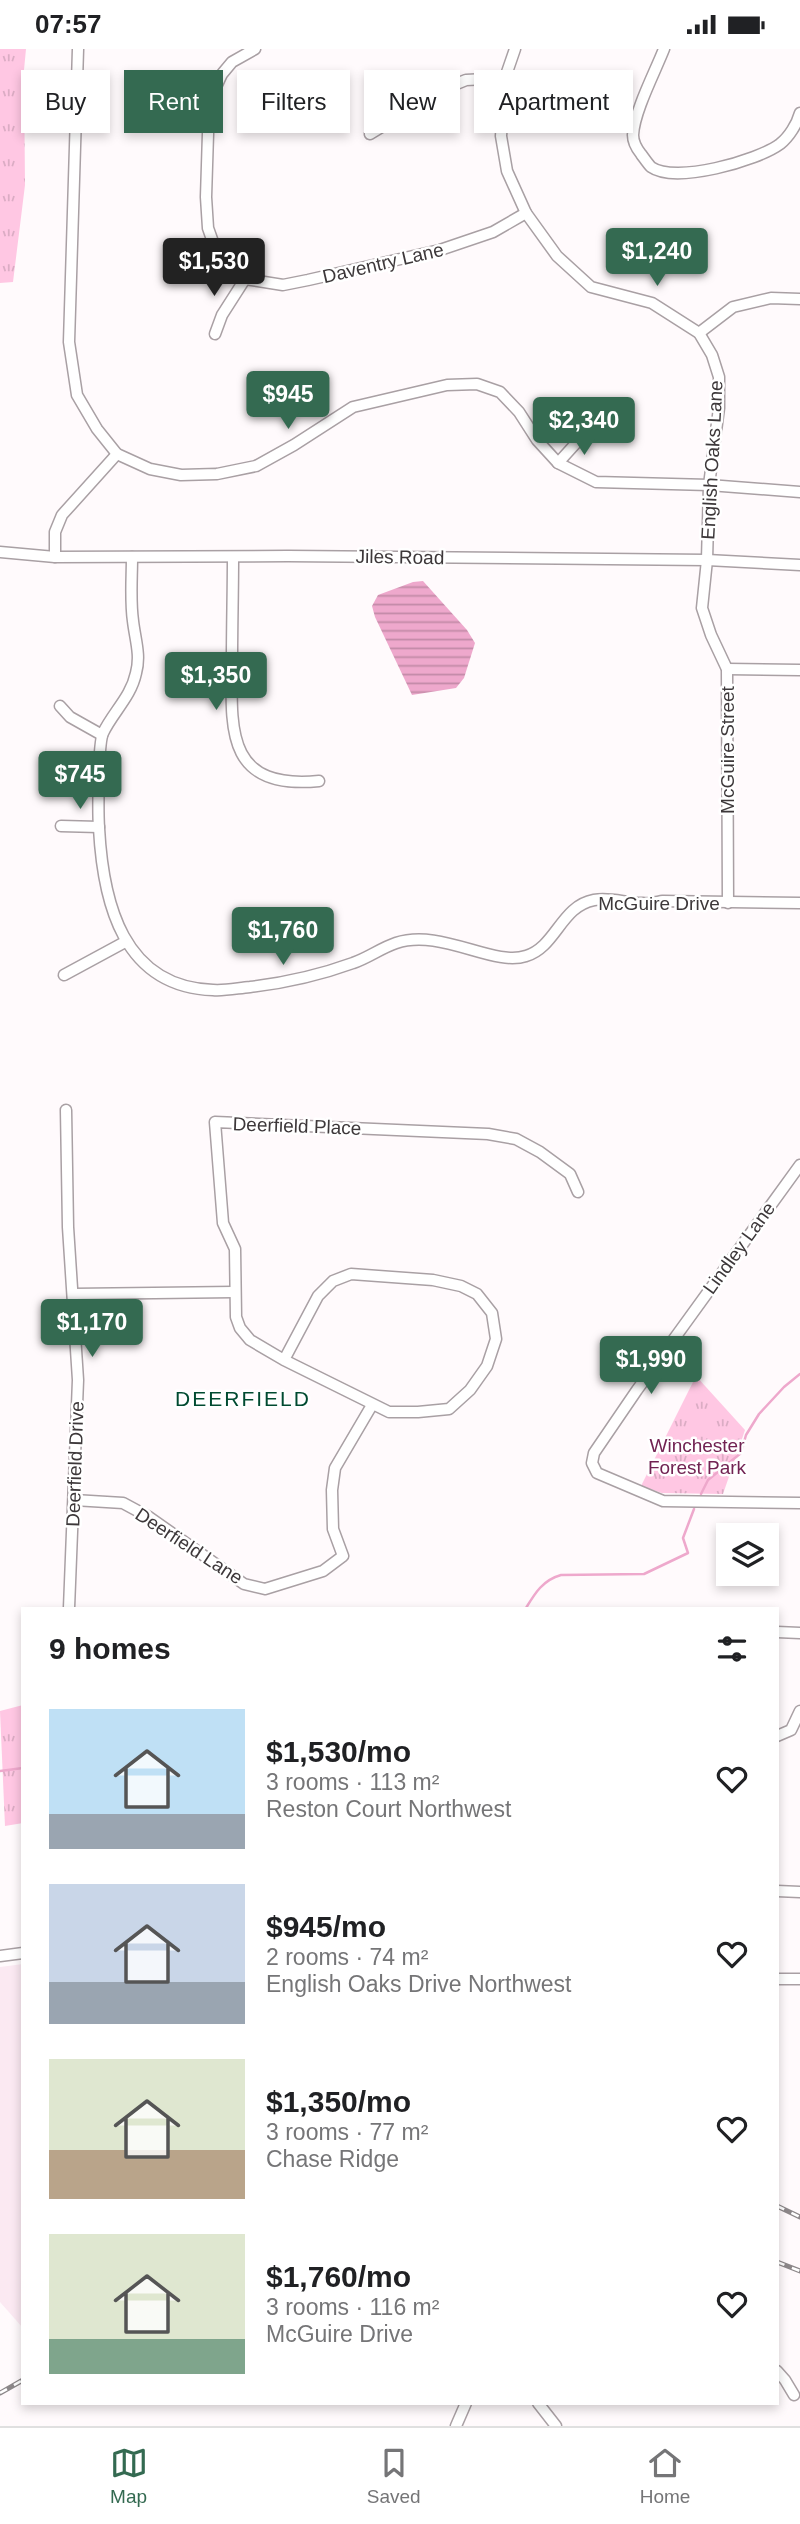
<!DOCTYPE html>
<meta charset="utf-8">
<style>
:root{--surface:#fff;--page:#f2f2f2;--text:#202124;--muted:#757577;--line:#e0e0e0;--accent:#346a51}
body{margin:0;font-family:Helvetica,sans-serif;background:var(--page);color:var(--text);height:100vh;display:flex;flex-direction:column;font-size:26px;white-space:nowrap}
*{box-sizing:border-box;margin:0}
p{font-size:23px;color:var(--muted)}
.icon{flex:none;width:38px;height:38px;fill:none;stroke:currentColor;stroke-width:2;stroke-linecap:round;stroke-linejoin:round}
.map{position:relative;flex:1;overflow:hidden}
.sheet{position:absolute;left:21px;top:1558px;width:758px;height:798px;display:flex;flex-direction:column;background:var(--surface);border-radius:0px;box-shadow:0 4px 10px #0003}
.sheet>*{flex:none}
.guide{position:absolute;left:21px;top:21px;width:760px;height:63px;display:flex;gap:14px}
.controls{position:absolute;left:716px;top:1474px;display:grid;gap:14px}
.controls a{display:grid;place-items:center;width:63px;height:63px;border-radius:0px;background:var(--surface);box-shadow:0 4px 10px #0003;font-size:35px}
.price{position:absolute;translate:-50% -60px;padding:0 16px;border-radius:7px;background:var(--accent);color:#fff;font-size:23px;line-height:46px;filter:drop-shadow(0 2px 4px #0008)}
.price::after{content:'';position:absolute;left:50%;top:42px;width:21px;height:16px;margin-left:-10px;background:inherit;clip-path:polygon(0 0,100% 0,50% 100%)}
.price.current{background:#222;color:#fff}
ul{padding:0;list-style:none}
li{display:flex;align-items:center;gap:21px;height:175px;padding:0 28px}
li span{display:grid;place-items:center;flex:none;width:196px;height:140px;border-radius:0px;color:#555}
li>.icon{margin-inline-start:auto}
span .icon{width:84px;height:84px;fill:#fffc;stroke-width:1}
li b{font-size:30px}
h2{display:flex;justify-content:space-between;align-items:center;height:84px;padding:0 28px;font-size:30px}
.tag{padding:0 24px;border-radius:0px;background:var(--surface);box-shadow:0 4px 10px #0003;font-size:24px;line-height:63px}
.tag.current{background:var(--accent);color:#fff}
.status{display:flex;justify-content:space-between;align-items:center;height:49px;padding:0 35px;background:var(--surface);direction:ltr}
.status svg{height:19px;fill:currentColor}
.dock{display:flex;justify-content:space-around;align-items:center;height:98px;border-top:2px solid var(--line);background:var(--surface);font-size:19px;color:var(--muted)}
.dock a{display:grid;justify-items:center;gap:4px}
.dock .current{color:var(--accent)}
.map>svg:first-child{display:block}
.built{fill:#fbe9f2}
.grass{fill:url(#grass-tufts)}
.water{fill:url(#water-rules)}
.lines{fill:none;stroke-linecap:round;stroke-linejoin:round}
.stream{stroke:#eea8cc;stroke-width:2.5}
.minor-casing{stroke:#a9a0a4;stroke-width:13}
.minor{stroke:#fff;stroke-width:10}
.rail-casing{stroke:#8c8789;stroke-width:5}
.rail{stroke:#fff;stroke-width:2.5;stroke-dasharray:8;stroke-linecap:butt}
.labels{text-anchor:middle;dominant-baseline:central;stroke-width:5;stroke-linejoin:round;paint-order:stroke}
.street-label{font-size:19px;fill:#3d383a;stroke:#fff}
.park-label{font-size:19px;fill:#712252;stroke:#fff}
.neighbourhood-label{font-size:21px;letter-spacing:2px;fill:#004b31;stroke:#fff}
</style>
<div class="status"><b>07:57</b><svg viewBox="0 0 49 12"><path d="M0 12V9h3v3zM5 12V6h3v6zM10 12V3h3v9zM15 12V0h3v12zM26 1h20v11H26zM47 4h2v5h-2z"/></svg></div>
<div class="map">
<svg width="800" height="2377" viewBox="0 0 800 2377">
<defs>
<pattern id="grass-tufts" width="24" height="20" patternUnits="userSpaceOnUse" patternTransform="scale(1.75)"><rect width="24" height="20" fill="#ffc7e3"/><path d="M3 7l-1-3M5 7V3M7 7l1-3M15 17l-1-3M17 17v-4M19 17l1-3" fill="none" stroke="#dbacc4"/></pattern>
<pattern id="water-rules" width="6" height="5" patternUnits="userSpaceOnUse" patternTransform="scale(1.75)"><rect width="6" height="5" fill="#eea8cc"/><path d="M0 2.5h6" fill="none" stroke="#c28aa7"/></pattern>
</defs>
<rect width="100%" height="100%" fill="#fffafc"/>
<path class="built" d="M23 1915V2279L0 2253V1918Z"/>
<g class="grass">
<path d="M0 0H26L24 21 25 136 13 233 0 234Z"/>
<path d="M696 1327 745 1381 723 1445 662 1444 641 1437Z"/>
<path d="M23 1656V1774L5 1777 0 1662Z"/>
</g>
<path class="water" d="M423 532 467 581 475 594 464 629 456 639 412 646 375 568 372 557 378 546 413 533Z"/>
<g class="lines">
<g class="stream">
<path d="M701 1445 708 1431 741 1404 746 1386 759 1365 784 1338 800 1325"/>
<path d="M526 1559C535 1544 543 1531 561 1526L644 1525 688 1504 683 1489 694 1460"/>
<path d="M0 1722 23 1719"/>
</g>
<g class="minor-casing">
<g id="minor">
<path d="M78 0 69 293 77 346 97 380 117 405 150 420 181 426 217 425 256 417 294 396 353 358 447 336 477 335 500 343 519 363 537 391 558 414 596 433 709 436 800 443"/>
<path d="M255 0 232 13 222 25 209 53 206 148 208 179 214 196 236 225 245 230 283 236 308 231 440 201 493 183 526 164"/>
<path d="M515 0 505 29 501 87 507 122 526 164 557 207 591 238 652 254 699 284 712 306 719 328V359L709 436 707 511 702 559 711 586 727 620 728 854"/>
<path d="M664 0C655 23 634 63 633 86 633 92 637 100 641 105 644 109 648 115 651 118 675 135 757 112 780 95 789 88 797 75 800 64"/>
<path d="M370 85 444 40 466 31 505 29"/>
<path d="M699 284 733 258 771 249 800 250"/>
<path d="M215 285 222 266 245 230"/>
<path d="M558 414 587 382"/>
<path d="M0 503 55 508 288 507 707 511 800 516"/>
<path d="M55 508V483L62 466 117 405"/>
<path d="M132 508C132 529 130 551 133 572 135 590 141 606 136 624 131 648 113 663 103 684 98 695 98 764 99 779 103 854 123 938 213 941 225 942 238 939 250 938 284 934 320 926 353 914 368 909 381 899 396 894 441 879 493 918 526 907 556 898 561 857 594 851 610 848 626 854 642 854 648 855 656 853 663 852L800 854"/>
<path d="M233 508C233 542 232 576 232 610 231 680 225 741 319 732"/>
<path d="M727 620 800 621"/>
<path d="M60 657 70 668 102 686"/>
<path d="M61 777 99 778"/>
<path d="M64 926 125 893"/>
<path d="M66 1061 68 1178 78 1331 69 1559"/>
<path d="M800 1116 637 1341 594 1404 592 1414 597 1424 663 1452 800 1454"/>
<path d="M74 1245 234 1243"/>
<path d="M284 1311 318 1247 333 1232 351 1225 433 1231 461 1237 477 1245 492 1264 496 1290 487 1317 470 1341 449 1360 418 1363H389L284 1311 250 1291 240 1279 236 1268 235 1200 223 1174 215 1073 488 1085 516 1090 540 1103 570 1125 578 1143"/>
<path d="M74 1451 123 1454 149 1468 244 1535 265 1540 323 1522 343 1507 333 1480 332 1441 335 1419 372 1356"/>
<path d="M777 1583 800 1584"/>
<path d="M777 1687 791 1681 800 1662"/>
<path d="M777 1842 800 1843"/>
<path d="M0 1907 23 1904"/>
<path d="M777 1930H800"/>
<path d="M777 2322 785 2331 794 2346"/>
<path d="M538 2354 556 2377"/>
<path d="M456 2377 466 2354"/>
</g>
</g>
<use href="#minor" class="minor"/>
<g class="rail-casing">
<g id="rail">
<path d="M777 2157 800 2168"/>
<path d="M777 2213 800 2222"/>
<path d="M0 2344 23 2331"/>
</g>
</g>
<use href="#rail" class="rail"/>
</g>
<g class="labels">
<g class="street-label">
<text transform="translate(383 214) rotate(-13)">Daventry Lane</text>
<text transform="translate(712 411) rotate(-87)">English Oaks Lane</text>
<text transform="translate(400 508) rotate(1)">Jiles Road</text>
<text transform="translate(727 701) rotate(-90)">McGuire Street</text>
<text x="659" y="854">McGuire Drive</text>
<text transform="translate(297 1077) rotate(2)">Deerfield Place</text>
<text transform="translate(739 1199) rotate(-54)">Lindley Lane</text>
<text transform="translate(75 1415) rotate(-88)">Deerfield Drive</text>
<text transform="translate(189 1497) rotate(33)">Deerfield Lane</text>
</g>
<g class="park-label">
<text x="697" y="1396">Winchester<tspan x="697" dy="22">Forest Park</tspan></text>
</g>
<g class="neighbourhood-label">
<text x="243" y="1349">DEERFIELD</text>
</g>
</g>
</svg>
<div class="controls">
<a><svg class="icon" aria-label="layers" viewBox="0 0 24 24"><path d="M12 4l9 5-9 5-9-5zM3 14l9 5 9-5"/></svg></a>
</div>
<b class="price" style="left:657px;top:239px">$1,240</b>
<b class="price current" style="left:214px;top:249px">$1,530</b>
<b class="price" style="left:288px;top:382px">$945</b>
<b class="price" style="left:584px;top:408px">$2,340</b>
<b class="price" style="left:216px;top:663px">$1,350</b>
<b class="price" style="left:80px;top:762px">$745</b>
<b class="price" style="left:283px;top:918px">$1,760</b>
<b class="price" style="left:92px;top:1310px">$1,170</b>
<b class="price" style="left:651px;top:1347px">$1,990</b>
<div class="guide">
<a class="tag">Buy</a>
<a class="tag current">Rent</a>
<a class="tag">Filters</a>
<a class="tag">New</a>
<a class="tag">Apartment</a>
</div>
<section class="sheet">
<h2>9 homes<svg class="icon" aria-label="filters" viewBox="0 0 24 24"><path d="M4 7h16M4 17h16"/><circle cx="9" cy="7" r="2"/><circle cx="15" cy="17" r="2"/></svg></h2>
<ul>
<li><span style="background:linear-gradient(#bfe0f5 75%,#9aa5b1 0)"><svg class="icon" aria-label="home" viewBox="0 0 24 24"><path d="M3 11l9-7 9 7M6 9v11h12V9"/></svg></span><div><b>$1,530/mo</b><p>3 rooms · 113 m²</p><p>Reston Court Northwest</p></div><svg class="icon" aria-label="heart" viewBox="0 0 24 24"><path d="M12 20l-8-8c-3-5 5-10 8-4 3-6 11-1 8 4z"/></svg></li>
<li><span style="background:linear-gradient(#c9d6e8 70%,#9aa5b1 0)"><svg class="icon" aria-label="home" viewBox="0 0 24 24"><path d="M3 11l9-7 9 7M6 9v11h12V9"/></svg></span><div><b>$945/mo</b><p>2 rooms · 74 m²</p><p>English Oaks Drive Northwest</p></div><svg class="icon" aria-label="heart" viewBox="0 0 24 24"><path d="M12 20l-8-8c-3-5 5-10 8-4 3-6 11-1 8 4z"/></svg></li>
<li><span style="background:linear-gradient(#dfe7d0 65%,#b9a48a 0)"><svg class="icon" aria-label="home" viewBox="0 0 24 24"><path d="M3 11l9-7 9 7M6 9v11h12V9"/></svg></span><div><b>$1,350/mo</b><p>3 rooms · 77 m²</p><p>Chase Ridge</p></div><svg class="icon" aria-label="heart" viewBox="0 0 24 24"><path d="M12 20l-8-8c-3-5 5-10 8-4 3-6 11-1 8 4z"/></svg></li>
<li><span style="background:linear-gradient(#dfe7d0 75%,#7fa58c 0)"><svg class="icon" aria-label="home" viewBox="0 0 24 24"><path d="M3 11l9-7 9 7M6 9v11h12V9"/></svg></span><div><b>$1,760/mo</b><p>3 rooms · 116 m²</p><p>McGuire Drive</p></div><svg class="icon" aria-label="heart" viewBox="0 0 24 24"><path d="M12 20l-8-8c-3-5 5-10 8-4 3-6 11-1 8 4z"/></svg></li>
</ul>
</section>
</div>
<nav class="dock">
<a class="current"><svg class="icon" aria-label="map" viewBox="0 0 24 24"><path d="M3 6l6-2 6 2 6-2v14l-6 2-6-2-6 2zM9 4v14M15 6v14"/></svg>Map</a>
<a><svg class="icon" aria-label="saved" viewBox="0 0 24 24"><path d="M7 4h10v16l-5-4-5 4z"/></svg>Saved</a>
<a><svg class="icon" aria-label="home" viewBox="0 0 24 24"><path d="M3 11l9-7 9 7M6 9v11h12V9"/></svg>Home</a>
</nav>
